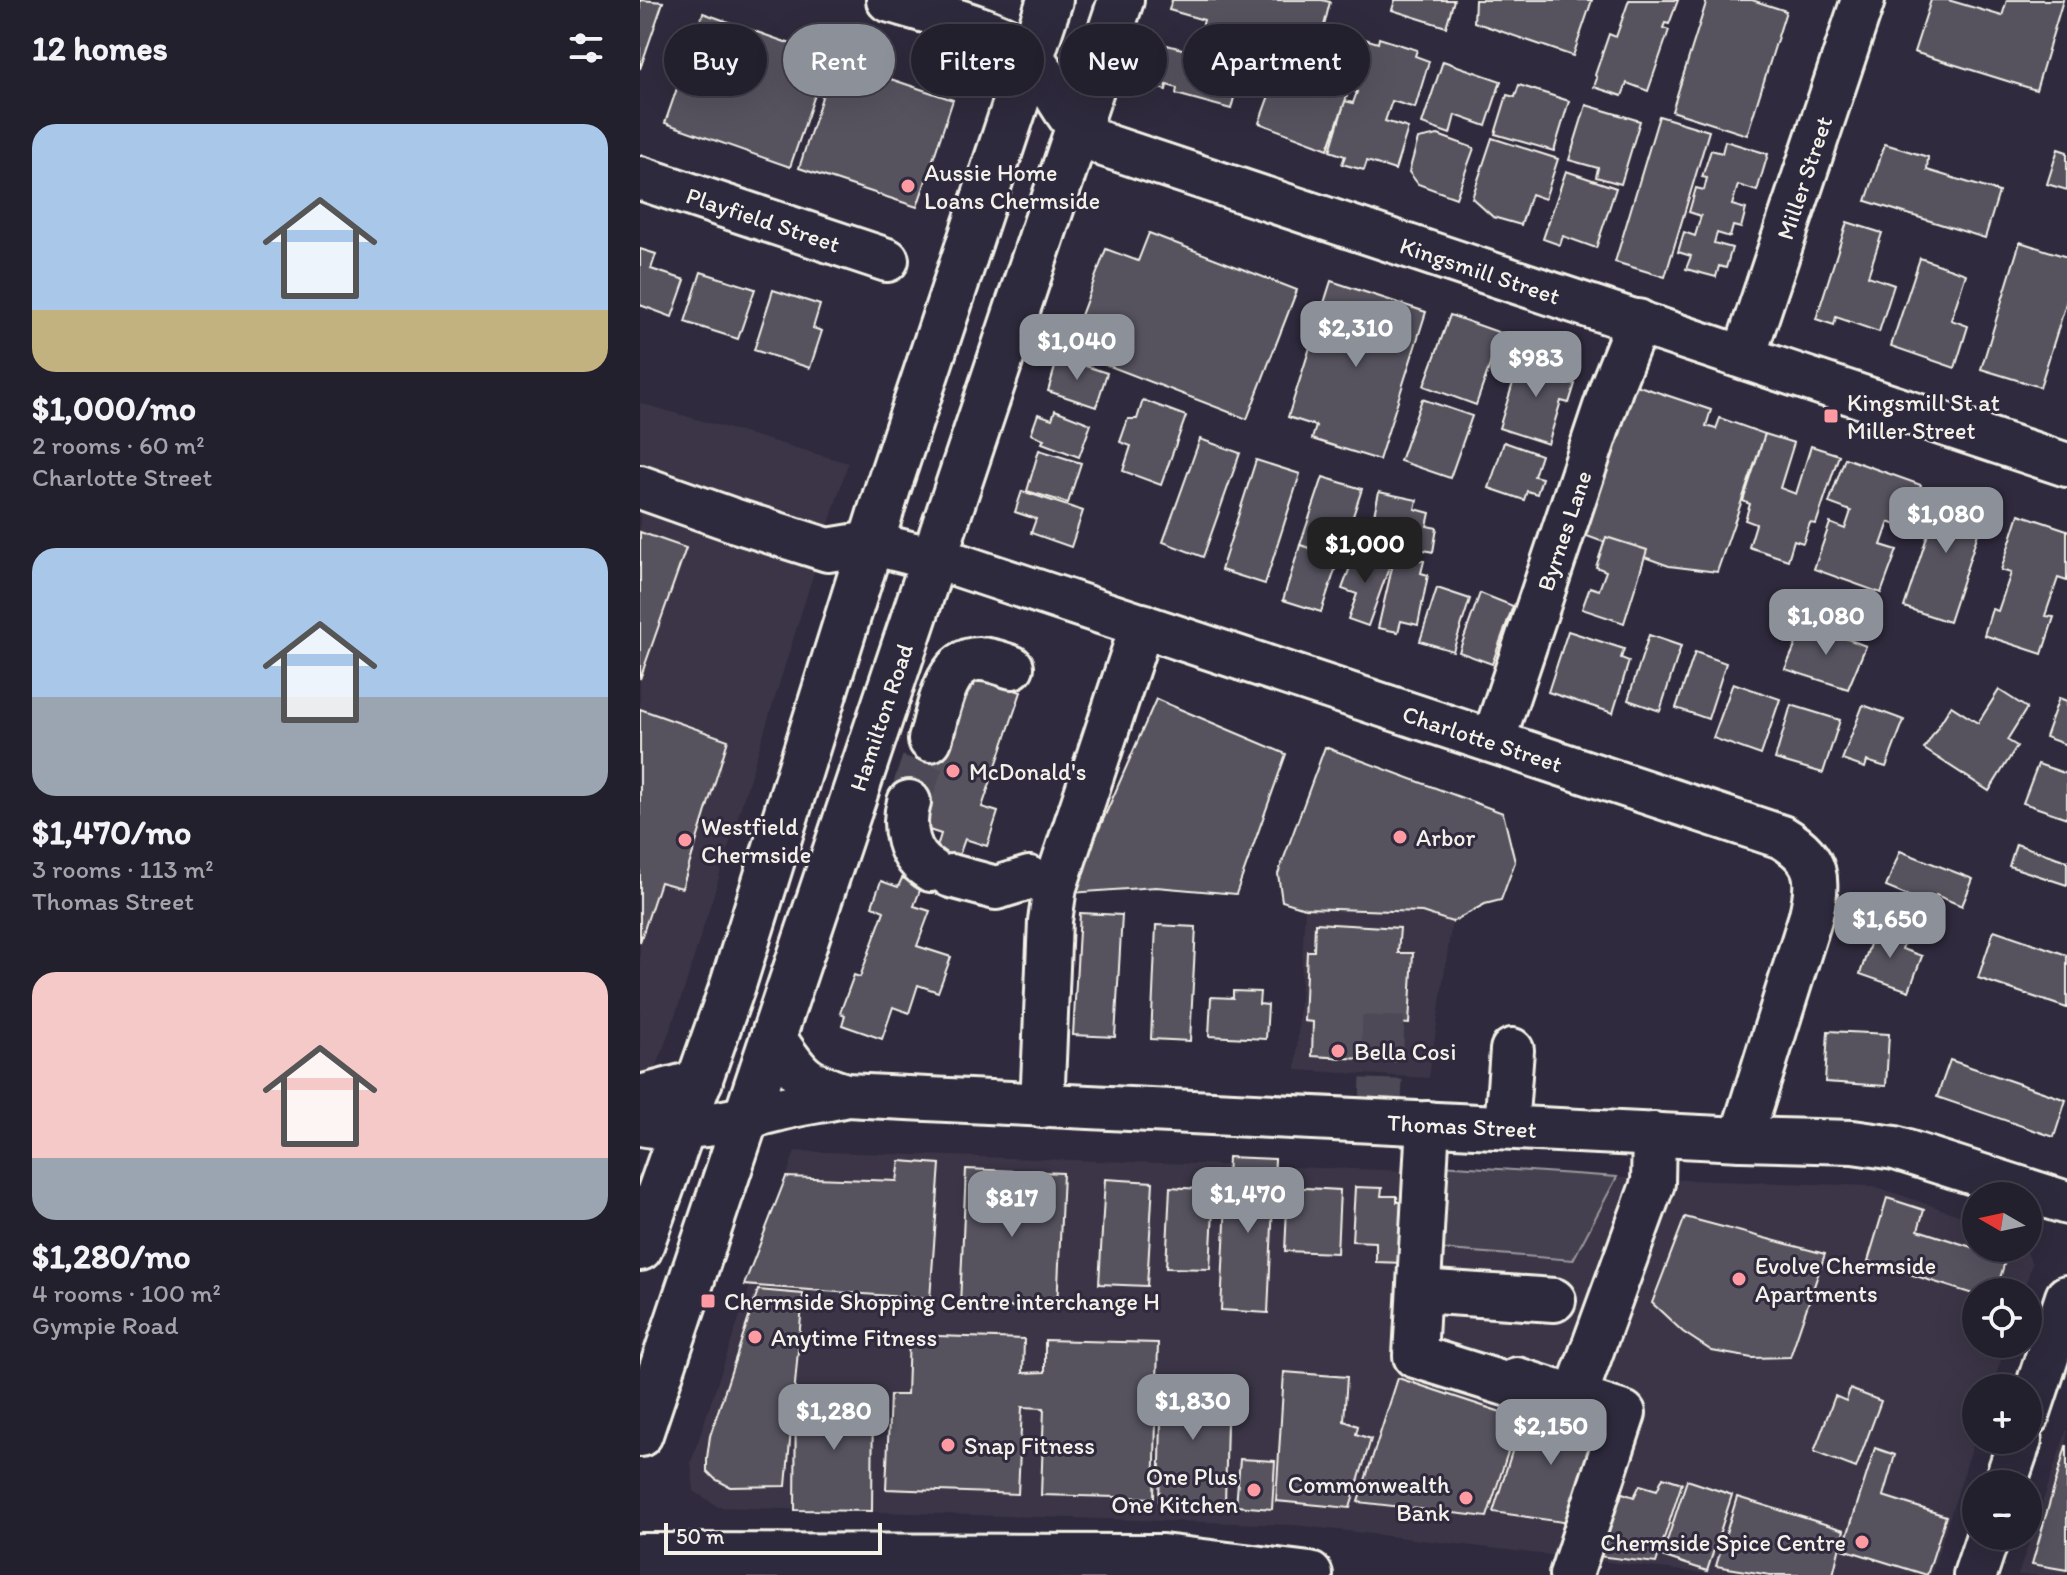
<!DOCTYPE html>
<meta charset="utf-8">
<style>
:root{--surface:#23202e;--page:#2b2836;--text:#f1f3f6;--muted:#a3a3aa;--line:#403e4a;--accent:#8c9099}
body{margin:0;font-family:Itim,sans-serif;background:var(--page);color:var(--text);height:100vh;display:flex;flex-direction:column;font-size:30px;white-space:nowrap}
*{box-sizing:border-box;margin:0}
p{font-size:26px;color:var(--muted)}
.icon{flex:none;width:44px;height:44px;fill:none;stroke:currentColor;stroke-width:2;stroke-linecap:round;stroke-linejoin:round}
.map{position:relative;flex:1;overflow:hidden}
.sheet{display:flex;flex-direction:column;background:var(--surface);width:640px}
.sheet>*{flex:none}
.banner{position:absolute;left:24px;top:24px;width:760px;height:72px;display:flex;gap:16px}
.needle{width:52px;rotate:279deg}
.tools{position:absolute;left:1322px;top:1182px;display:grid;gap:16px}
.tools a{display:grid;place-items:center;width:80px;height:80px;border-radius:50%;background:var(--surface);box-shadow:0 8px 32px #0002,0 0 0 2px var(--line);font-size:40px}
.scale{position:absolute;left:24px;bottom:20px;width:218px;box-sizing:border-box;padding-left:8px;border:4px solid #f4f1e8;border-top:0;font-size:22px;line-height:28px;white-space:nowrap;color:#f4f1e8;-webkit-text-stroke:6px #2f2a3d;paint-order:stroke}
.price{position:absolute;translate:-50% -68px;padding:0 18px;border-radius:16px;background:var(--accent);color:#fff;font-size:26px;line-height:52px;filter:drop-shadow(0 2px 4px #0008)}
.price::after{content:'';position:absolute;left:50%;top:48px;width:24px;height:18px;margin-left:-12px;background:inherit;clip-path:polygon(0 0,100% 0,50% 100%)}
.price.current{background:#222;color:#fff}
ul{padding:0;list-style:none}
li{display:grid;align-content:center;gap:16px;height:424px;padding:0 32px}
li span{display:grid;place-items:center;height:248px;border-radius:24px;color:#555}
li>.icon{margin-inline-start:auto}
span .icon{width:144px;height:144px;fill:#fffc;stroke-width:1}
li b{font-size:34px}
h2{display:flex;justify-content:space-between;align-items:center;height:96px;padding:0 32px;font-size:34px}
.tag{padding:0 28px;border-radius:36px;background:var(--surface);box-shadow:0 8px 32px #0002,0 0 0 2px var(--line);font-size:28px;line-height:72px}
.tag.current{background:var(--accent);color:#fff}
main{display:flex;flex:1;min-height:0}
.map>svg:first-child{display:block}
.built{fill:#3b3647}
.green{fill:#454050;stroke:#9c989c;stroke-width:2}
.building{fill:#56525f;stroke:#f4f1e8;stroke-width:2}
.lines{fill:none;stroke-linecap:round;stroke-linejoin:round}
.minor-tunnel{stroke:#4d4857;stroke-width:42;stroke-dasharray:42 21;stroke-linecap:butt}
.minor-casing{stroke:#f4f1e8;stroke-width:48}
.major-casing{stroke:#f4f1e8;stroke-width:50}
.highway-casing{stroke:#f4f1e8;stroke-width:50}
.minor{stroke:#2f2a3d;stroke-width:42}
.major{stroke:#2f2a3d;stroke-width:44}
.highway{stroke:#2f2a3d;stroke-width:44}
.poi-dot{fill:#ff9aa2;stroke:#2f2a3d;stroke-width:3}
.labels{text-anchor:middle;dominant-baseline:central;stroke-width:6;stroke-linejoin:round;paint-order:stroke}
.poi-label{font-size:24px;fill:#f4f1e8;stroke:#2f2a3d;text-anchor:start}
.street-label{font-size:24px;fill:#f4f1e8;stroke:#2f2a3d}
</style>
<main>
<section class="sheet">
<h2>12 homes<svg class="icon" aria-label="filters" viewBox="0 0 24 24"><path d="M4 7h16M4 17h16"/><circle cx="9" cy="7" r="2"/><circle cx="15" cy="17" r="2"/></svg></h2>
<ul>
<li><span style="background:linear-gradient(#a9c7e8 75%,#c2b280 0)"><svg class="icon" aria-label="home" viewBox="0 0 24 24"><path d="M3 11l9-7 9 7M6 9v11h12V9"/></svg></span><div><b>$1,000/mo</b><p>2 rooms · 60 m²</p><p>Charlotte Street</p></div></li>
<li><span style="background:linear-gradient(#a9c7e8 60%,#9aa5b1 0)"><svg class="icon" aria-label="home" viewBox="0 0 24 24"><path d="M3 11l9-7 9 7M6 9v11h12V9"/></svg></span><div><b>$1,470/mo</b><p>3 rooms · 113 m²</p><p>Thomas Street</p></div></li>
<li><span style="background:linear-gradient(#f6c9c9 75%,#9aa5b1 0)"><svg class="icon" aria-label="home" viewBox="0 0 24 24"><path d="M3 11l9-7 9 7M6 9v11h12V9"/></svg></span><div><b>$1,280/mo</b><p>4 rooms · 100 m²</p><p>Gympie Road</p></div></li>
</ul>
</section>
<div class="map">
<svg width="1427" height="1575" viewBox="0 0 1427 1575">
<rect width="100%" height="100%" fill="#2f2a3d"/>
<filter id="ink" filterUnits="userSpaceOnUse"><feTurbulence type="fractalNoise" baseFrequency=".0125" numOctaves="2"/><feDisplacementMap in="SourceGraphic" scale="16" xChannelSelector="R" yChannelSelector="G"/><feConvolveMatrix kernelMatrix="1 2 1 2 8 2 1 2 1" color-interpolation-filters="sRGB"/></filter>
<g filter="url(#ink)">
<g class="built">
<path d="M0 403 208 463 42 996 0 1113Z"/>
<path d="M665 908 782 912 812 922 789 1078 656 1070Z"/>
<path d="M155 1151 1234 1186 1336 1221V1248H1385L1392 1264 1383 1292H1336V1344H1366L1352 1388H1336V1436L1291 1575H1078L655 1525 78 1507 54 1491 51 1462Z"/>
<path d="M1427 1429V1575H1378Z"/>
</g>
<path class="green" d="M801 1165 977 1177 933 1260 797 1249Z"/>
<g class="building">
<path d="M0 0 23 2 0 69Z"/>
<path d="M532 0H682L690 2 682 34 657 26 652 44 628 37 625 49 561 31 564 20 529 10Z"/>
<path d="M755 0H814L806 27 752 10Z"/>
<path d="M835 0H952L933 56 834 22Z"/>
<path d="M989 0H1038L1029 24 1025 23 1023 28 1029 30 1008 91 987 83 982 96 954 87 957 78 955 75 969 34 976 37Z"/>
<path d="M1067 0H1112L1146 11 1107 135 1032 111Z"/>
<path d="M1291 0H1308L1362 16 1367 0H1423L1396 90 1274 52Z"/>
<path d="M63 13 188 57 150 167 25 123Z"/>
<path d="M715 36 738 43 739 38 777 50 775 56 789 61 775 108 752 101 745 121 768 128 755 170 727 161 724 170 702 164 705 156 690 151 705 101 713 103 717 92 700 87Z"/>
<path d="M527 45 557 53 554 62 600 75 591 109 536 94 537 88 527 85 526 90 515 87Z"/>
<path d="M194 60 313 100 277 207 159 168Z"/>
<path d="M803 61 861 81 846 126 815 115 810 134 782 124Z"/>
<path d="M666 62 686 69 681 83 708 93 688 149 619 123 638 71 659 79Z"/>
<path d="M879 85 929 101 914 151 855 134 867 95 875 97Z"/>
<path d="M946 105 1000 121 981 184 956 177 958 168 929 160Z"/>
<path d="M1019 116 1069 131 1025 277 975 262Z"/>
<path d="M798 135 834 148 816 198 778 184 769 172 778 139Z"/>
<path d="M852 138 918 159 905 199 891 194 881 225 853 217 832 198Z"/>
<path d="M1085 141 1128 154 1117 191 1098 185 1092 205 1106 209 1101 228 1093 226 1090 237 1077 233 1074 243 1092 248 1086 268 1079 266 1076 277 1046 269 1051 256 1038 252 1044 232 1055 236 1061 216 1049 212 1056 188 1064 190 1067 178 1062 177 1071 150 1082 153Z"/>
<path d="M1245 144 1288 157 1287 170 1359 192 1345 238 1226 201Z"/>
<path d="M1418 149 1427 152V190L1407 184Z"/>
<path d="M926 171 976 188 956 248 923 236 920 245 903 239Z"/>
<path d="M1207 222 1242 233 1228 276 1254 285 1239 332 1196 317 1194 325 1176 319Z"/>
<path d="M509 233 657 290 607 419 428 350 466 249 498 261Z"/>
<path d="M1380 242 1427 257V300L1400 387 1341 369Z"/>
<path d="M0 249 16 254 11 269 45 280 32 317 0 305Z"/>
<path d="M1280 258 1326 274 1311 320 1328 326 1315 368 1251 346Z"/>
<path d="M61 272 115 289 98 339 45 322Z"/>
<path d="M691 281 786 312 739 460 672 439 676 426 648 417Z"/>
<path d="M133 290 180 305 173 328 182 331 170 368 114 350Z"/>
<path d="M810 315 861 333 836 405 784 386Z"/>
<path d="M882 354 932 370 928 382 935 384 929 403 921 401 908 444 859 428Z"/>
<path d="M418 357 467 373 456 407 408 391Z"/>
<path d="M996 385 1071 410 1066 426 1076 429 1080 418 1125 434 1077 572 1029 566 944 535Z"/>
<path d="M782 399 832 416 810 478 760 461Z"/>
<path d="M503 400 546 416 521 485 483 471 491 446 480 442 488 419H497Z"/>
<path d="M415 410 451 424 439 457 402 443 404 439 391 434 398 414 412 419Z"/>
<path d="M1125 434 1154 443 1140 488 1156 494 1171 446 1199 455 1176 524 1170 523 1163 543 1154 540 1148 560 1109 547 1116 524 1105 520 1110 504 1103 501Z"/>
<path d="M560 439 600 453 563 557 523 542Z"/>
<path d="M864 442 901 455 894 476 902 478 897 494 887 491 884 500 849 488Z"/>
<path d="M399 450 441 463 428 503 387 491Z"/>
<path d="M1205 458 1281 485 1266 529 1249 522 1241 545 1257 550 1241 593 1174 569 1190 523 1205 529 1211 511 1189 503Z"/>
<path d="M616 460 660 474 625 584 581 570Z"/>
<path d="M683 477 722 489 699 558 660 545Z"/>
<path d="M1303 488 1348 503 1309 622 1264 607Z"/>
<path d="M382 491 443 511 431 547 391 533 396 519 375 512Z"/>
<path d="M739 492 777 500 775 509 790 513 787 526 797 528 793 552 753 543 758 520 734 515Z"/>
<path d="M1379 514 1427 530V581L1418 578 1405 616 1414 617 1402 654 1344 635 1352 609 1358 611 1371 573 1361 570Z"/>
<path d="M0 532 46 548 0 679Z"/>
<path d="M966 537 1007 550 984 623 942 609 950 587 959 590 966 571 956 567Z"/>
<path d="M660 545 699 558 681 612 643 600Z"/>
<path d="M716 551 751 562 728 626 708 619 717 594 702 589Z"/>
<path d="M755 555 784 561 781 573 788 575 778 625 761 621 758 632 738 628Z"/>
<path d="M797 588 830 599 813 651 780 641Z"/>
<path d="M840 593 873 606 852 664 819 652Z"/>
<path d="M1165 623 1226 646 1208 689 1145 669Z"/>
<path d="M928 631 984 649 981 658 989 661 973 713 908 692Z"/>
<path d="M1009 635 1041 646 1020 711 988 700Z"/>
<path d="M1055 652 1086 663 1068 719 1036 708Z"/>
<path d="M336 677 381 692 342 807 358 812 347 846 325 839 314 869 292 863 301 834 274 825 263 799 283 738 309 698 323 703 329 684 334 686Z"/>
<path d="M1093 683 1140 699 1121 755 1073 738Z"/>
<path d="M1359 690 1387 708 1367 740 1377 746 1349 791 1284 749 1311 706 1338 723Z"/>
<path d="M1419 698 1427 701V745L1405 737Z"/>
<path d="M516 699 646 754 596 894 516 887 431 893Z"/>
<path d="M1151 705 1200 720 1183 773 1135 759Z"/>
<path d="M1223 705 1264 720 1246 767 1227 761 1225 768 1202 760Z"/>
<path d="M0 709 88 740 42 888 20 882 0 942Z"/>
<path d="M685 747 863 813 875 862 861 900 845 904 812 922 782 912 665 908 642 901 638 874Z"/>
<path d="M1398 764 1427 774V818L1383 803Z"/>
<path d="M1376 844 1427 861V885L1369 866Z"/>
<path d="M1260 851 1333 879 1322 906 1296 895 1292 906 1246 887Z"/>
<path d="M262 878 282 885 274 906 290 911 277 946 311 957 298 992 278 985 269 1013 253 1007 242 1039 202 1025 205 1015 200 1013 214 975 220 977 244 911 232 906 241 881 258 887Z"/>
<path d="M440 913 482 915 475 1037 433 1035Z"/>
<path d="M675 923 760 928 758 953H773L769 1024 758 1023 756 1061 672 1056 673 1022 664 1021 667 951H674Z"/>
<path d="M516 925 556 927 550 1041 511 1039Z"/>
<path d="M1236 926 1266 937 1262 949 1282 956 1269 991 1220 974Z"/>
<path d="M1354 930 1427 955V1008L1338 978Z"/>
<path d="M593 991 620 992 619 1004 628 1005 626 1039 569 1036 571 997 593 998Z"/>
<path d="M1188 1031 1249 1034 1246 1086 1185 1082Z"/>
<path d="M1310 1060 1426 1100 1414 1137 1297 1097Z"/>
<path d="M588 1157 635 1159 628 1313 581 1310Z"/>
<path d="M260 1161 300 1164 290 1299 104 1285 146 1177 257 1181Z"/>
<path d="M326 1169 423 1173 417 1309 320 1305Z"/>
<path d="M465 1179 513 1182 507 1286 459 1284Z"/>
<path d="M530 1187 574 1190 570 1269 526 1268Z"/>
<path d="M648 1187 700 1190 697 1253 645 1251Z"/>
<path d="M715 1187 742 1188 741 1196H757V1202H767L764 1263 736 1262V1242L712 1241Z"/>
<path d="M1247 1198 1284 1210 1278 1230 1366 1258 1356 1292H1336V1295L1228 1261Z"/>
<path d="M1045 1217 1185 1254 1150 1357 1112 1358 1072 1351 1043 1332 1012 1303Z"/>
<path d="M118 1290 163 1294 146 1486 90 1487 75 1479 67 1471V1458L70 1436Z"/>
<path d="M269 1335 384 1339 383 1373 405 1372V1340L518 1343 514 1498 401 1495 404 1408 382 1407 378 1494 246 1489 250 1395H267Z"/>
<path d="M644 1372 707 1377 704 1421 718 1426 716 1434 731 1439 710 1508 636 1501Z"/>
<path d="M758 1378 879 1418 847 1517 718 1502Z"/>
<path d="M522 1379 588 1381 585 1504 519 1503Z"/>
<path d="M1210 1389 1241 1401 1216 1468 1174 1452 1195 1396 1206 1401Z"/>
<path d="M156 1392 233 1393 232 1511 155 1510Z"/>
<path d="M887 1404 969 1432 937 1524 853 1512Z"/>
<path d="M1426 1446H1427V1570L1392 1564Z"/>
<path d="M1235 1448 1255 1455 1243 1496 1306 1516 1287 1575 1203 1549Z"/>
<path d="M600 1459 635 1461 632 1509 596 1506Z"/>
<path d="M1023 1477 1042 1483 1016 1563 949 1555 971 1489 994 1497 1000 1485 1017 1490Z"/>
<path d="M1047 1480 1092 1495 1067 1571 1022 1556Z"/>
<path d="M1097 1497 1204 1530 1193 1575H1130L1076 1566Z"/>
</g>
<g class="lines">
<g class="minor-tunnel">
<path d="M269 802 290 740"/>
<path d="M740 1121 744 1000"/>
</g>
<g class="minor-casing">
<g id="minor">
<path id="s1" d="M248 0C279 10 361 30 383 49 417 80 419 126 467 146L1427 465"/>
<path id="s2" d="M0 178 247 260"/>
<path id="s3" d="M1104 356 1223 0"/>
<path id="s4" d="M0 487 96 521 188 550 230 543 318 565 1142 837C1179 859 1180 879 1170 919L1101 1139"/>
<path d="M290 740C298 715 304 657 340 659 351 659 362 664 372 667"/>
<path id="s5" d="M853 741 972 386 998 321"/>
<path d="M269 802C262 827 267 856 291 870"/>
<path d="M311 876 356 888 389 878"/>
<path id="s6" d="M133 1036C159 1074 161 1082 206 1095L1101 1139 1213 1142 1255 1148 1427 1203"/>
<path d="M0 1097 61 1081"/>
<path d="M402 1106 410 921 415 887 502 625"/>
<path d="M788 1123 775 1356 875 1387 877 1379 984 1413 931 1575"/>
<path d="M0 1124C50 1133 92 1121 140 1109 162 1103 184 1101 206 1095"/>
<path d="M866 1127 872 1050"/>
<path d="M779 1291 914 1300"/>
<path d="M935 1397 1013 1183 1014 1134"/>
<path d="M1388 1415 1427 1297"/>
<path d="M1365 1484 1380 1440"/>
<path d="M1335 1575 1348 1536"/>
</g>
</g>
<g class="major-casing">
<g id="major">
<path d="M0 1248 93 985 248 488 410 0"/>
<path id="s7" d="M0 1434 481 0"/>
</g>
</g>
<g class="highway-casing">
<path id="highway" d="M0 1556 522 1557 670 1575"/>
</g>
<use href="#minor" class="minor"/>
<use href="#major" class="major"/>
<use href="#highway" class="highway"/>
</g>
</g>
<g class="poi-dot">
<circle cx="268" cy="186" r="8"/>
<rect x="1183" y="408" width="16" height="16" rx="4"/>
<circle cx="313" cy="771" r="8"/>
<circle cx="760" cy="837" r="8"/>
<circle cx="45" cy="840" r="8"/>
<circle cx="698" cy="1051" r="8"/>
<circle cx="1099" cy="1279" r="8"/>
<rect x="60" y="1293" width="16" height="16" rx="4"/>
<circle cx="115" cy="1337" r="8"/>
<circle cx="308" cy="1445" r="8"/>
<circle cx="614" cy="1490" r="8"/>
<circle cx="826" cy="1498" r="8"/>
<circle cx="1222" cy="1542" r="8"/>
</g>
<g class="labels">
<g class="poi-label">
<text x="284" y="172">Aussie Home<tspan x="284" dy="28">Loans Chermside</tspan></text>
<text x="1207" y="402">Kingsmill St at<tspan x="1207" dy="28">Miller Street</tspan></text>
<text x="329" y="771">McDonald's</text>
<text x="61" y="826">Westfield<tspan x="61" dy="28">Chermside</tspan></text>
<text x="776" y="837">Arbor</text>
<text x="714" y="1051">Bella Cosi</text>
<text x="1115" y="1265">Evolve Chermside<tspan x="1115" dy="28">Apartments</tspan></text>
<text x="84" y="1301">Chermside Shopping Centre interchange H</text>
<text x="131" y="1337">Anytime Fitness</text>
<text x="324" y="1445">Snap Fitness</text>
<text x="598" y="1476" text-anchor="end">One Plus<tspan x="598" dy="28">One Kitchen</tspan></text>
<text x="810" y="1484" text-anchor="end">Commonwealth<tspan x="810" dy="28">Bank</tspan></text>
<text x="1206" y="1542" text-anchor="end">Chermside Spice Centre</text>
</g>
<g class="street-label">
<text stroke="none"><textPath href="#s3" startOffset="188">Miller Street</textPath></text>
<text stroke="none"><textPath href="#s2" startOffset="130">Playfield Street</textPath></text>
<text stroke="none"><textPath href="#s1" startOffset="668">Kingsmill Street</textPath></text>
<text stroke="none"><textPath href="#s5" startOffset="222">Byrnes Lane</textPath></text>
<text stroke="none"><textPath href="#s7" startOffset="756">Hamilton Road</textPath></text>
<text stroke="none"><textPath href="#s4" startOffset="884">Charlotte Street</textPath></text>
<text stroke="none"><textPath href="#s6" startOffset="714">Thomas Street</textPath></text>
</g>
</g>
</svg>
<div class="tools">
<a><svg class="needle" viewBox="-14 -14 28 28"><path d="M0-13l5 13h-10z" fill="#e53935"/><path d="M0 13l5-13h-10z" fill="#a3a3aa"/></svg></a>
<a><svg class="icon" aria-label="locate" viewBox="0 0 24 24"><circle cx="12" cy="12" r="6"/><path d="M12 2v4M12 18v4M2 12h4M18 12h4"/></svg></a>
<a>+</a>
<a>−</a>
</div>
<div class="scale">50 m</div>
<b class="price" style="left:716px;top:369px">$2,310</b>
<b class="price" style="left:437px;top:382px">$1,040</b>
<b class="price" style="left:896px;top:399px">$983</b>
<b class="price" style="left:1306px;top:555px">$1,080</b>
<b class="price current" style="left:725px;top:585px">$1,000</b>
<b class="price" style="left:1186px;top:657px">$1,080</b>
<b class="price" style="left:1250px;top:960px">$1,650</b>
<b class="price" style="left:608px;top:1235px">$1,470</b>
<b class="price" style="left:372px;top:1239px">$817</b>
<b class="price" style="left:553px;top:1442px">$1,830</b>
<b class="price" style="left:194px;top:1452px">$1,280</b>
<b class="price" style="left:911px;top:1467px">$2,150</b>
<div class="banner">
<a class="tag">Buy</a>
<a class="tag current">Rent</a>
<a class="tag">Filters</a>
<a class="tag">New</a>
<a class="tag">Apartment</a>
</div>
</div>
</main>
